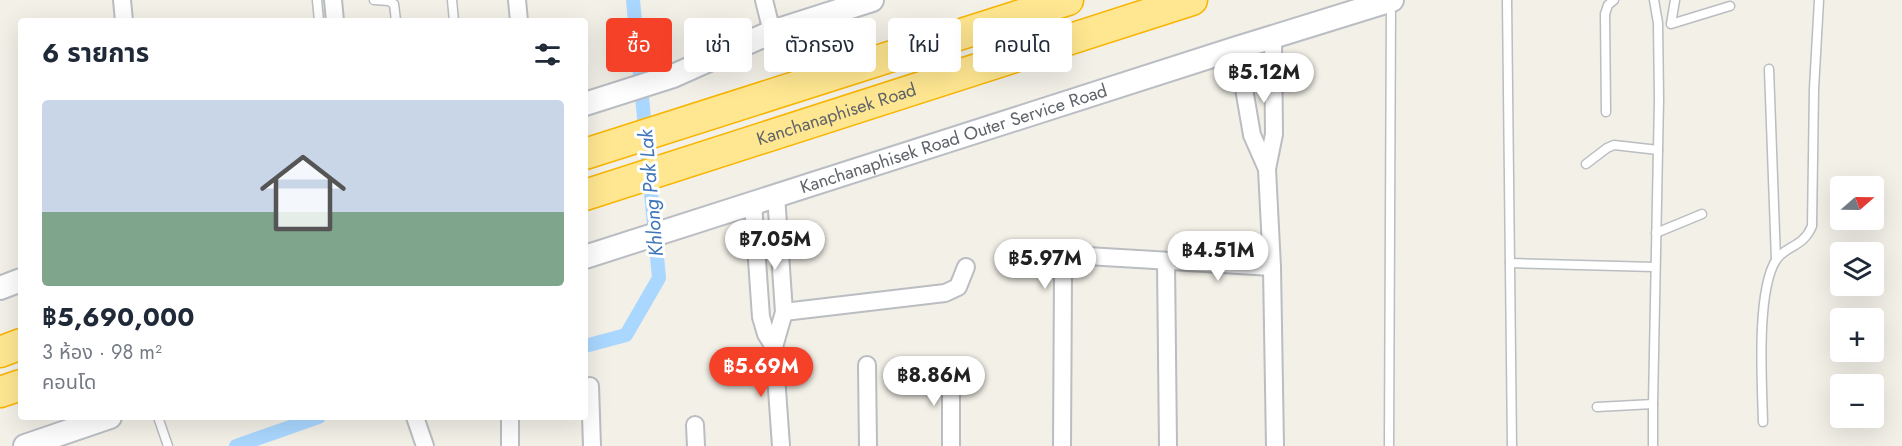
<!DOCTYPE html>
<html lang="th">
<meta charset="utf-8">
<style>
:root{--surface:#fff;--page:#f6f6f7;--text:#1f2937;--muted:#747a83;--line:#e0e1e3;--accent:#f64129}
body{margin:0;font-family:Jost,"Noto Sans Thai",sans-serif;background:var(--page);color:var(--text);height:100vh;display:flex;flex-direction:column;font-size:22px;white-space:nowrap}
*{box-sizing:border-box;margin:0}
p{font-size:20px;color:var(--muted)}
.icon{flex:none;width:33px;height:33px;fill:none;stroke:currentColor;stroke-width:2;stroke-linecap:round;stroke-linejoin:round}
.map{position:relative;flex:1;overflow:hidden}
.drawer{position:absolute;left:18px;top:18px;width:570px;height:402px;display:flex;flex-direction:column;background:var(--surface);border-radius:6px;box-shadow:0 6px 24px #0002}
.drawer>*{flex:none}
.banner{position:absolute;left:606px;top:18px;width:570px;height:54px;display:flex;gap:12px}
.needle{width:39px;rotate:70deg}
.tools{position:absolute;left:1830px;top:176px;display:grid;gap:12px}
.tools a{display:grid;place-items:center;width:54px;height:54px;border-radius:6px;background:var(--surface);box-shadow:0 6px 24px #0002;font-size:30px}
.price{position:absolute;translate:-50% -51px;padding:0 14px;border-radius:21px;background:#fff;color:#222;font-size:20px;line-height:39px;filter:drop-shadow(0 2px 3px #0008)}
.price::after{content:'';position:absolute;left:50%;top:36px;width:18px;height:14px;margin-left:-9px;background:inherit;clip-path:polygon(0 0,100% 0,50% 100%)}
.price.selected{background:var(--accent);color:#fff}
ul{padding:0;list-style:none}
li{display:grid;align-content:center;gap:12px;height:318px;padding:0 24px}
li+li{border-top:2px solid var(--line)}
li span{display:grid;place-items:center;height:186px;border-radius:6px;color:#555}
li>.icon{margin-inline-start:auto}
span .icon{width:108px;height:108px;fill:#fffc;stroke-width:1}
li b{font-size:26px}
h2{display:flex;justify-content:space-between;align-items:center;height:72px;padding:0 24px;font-size:26px}
.chip{padding:0 21px;border-radius:6px;background:var(--surface);box-shadow:0 6px 24px #0002;font-size:21px;line-height:54px}
.chip.selected{background:var(--accent);color:#fff}
.map>svg:first-child{display:block}
.lines{fill:none;stroke-linecap:round;stroke-linejoin:round}
.canal{stroke:#aad7ff;stroke-width:14}
.lane-casing{stroke:#babdc1;stroke-width:11}
.street-casing{stroke:#babdc1;stroke-width:20}
.secondary-casing{stroke:#babec4;stroke-width:26}
.highway-casing{stroke:#f9b400;stroke-width:33}
.lane{stroke:#fff;stroke-width:8}
.street{stroke:#fff;stroke-width:16}
.secondary{stroke:#fff;stroke-width:22}
.highway{stroke:#ffe791;stroke-width:30}
.labels{text-anchor:middle;dominant-baseline:central;stroke-width:6;stroke-linejoin:round;paint-order:stroke}
.street-label{font-size:18px;fill:#5e6369;stroke:#fff}
.water-label{font-size:20px;font-style:italic;fill:#3d76ba;stroke:#fff}
</style>
<div class="map">
<svg width="1902" height="446" viewBox="0 0 1902 446">
<rect width="100%" height="100%" fill="#f2f0e7"/>
<g class="lines">
<g class="canal">
<path d="M585 346 626 335 659 278 633 0"/>
<path d="M236 446 319 417"/>
</g>
<g class="lane-casing">
<g id="lane">
<path d="M317 0 319 21"/>
<path d="M374 0 389 1 394 4 396 21"/>
<path d="M452 0 454 21"/>
<path d="M1507 0 1512 446"/>
<path d="M1675 0 1671 24 1730 6"/>
<path d="M1769 69 1776 260"/>
<path d="M1606 112 1605 14 1608 5 1614 0"/>
<path d="M1586 164 1607 148 1614 145 1658 150"/>
<path d="M1656 233 1702 214"/>
<path d="M1510 263 1654 267"/>
<path d="M1653 404V446"/>
<path d="M1597 407 1653 404 1659 99 1658 23 1654 0"/>
<path d="M158 417 168 446"/>
<path d="M1763 422C1762 383 1756 292 1776 260 1786 245 1803 248 1812 226L1814 89 1819 0"/>
<path d="M1389 446 1391 2"/>
</g>
</g>
<g class="street-casing">
<g id="street">
<path d="M122 0 124 21"/>
<path d="M333 0 335 21"/>
<path d="M517 0 519 21"/>
<path d="M764 0 772 32"/>
<path d="M1273 37 1274 134 1267 169 1272 267 1275 446"/>
<path d="M1237 48 1252 135 1267 169"/>
<path d="M753 203 761 317 766 334 774 347 781 446"/>
<path d="M1166 262 1168 446"/>
<path d="M784 312 945 293 958 287 966 267"/>
<path d="M774 347 784 312 776 195"/>
<path d="M867 365 868 446"/>
<path d="M590 386 592 446"/>
<path d="M415 417 425 446"/>
<path d="M510 417V446"/>
<path d="M695 425 696 446"/>
<path d="M951 446V369"/>
<path d="M1062 446 1063 274 1069 262 1087 256 1272 267"/>
</g>
</g>
<g class="secondary-casing">
<g id="secondary">
<path d="M585 104 673 76 772 32 872 0"/>
<path id="s1" d="M585 257 1237 48 1392 0"/>
<path d="M0 288 21 280"/>
<path d="M25 446 110 417"/>
</g>
</g>
<g class="highway-casing">
<g id="highway">
<path d="M585 154 1068 0"/>
<path id="s2" d="M585 195 1192 0"/>
<path d="M0 352 21 344"/>
<path d="M0 392 21 385"/>
</g>
</g>
<use href="#lane" class="lane"/>
<use href="#street" class="street"/>
<use href="#secondary" class="secondary"/>
<use href="#highway" class="highway"/>
</g>
<g class="labels">
<g class="street-label">
<text stroke="none"><textPath href="#s2" startOffset="264">Kanchanaphisek Road</textPath></text>
<text stroke="none"><textPath href="#s1" startOffset="387">Kanchanaphisek Road Outer Service Road</textPath></text>
</g>
<g class="water-label">
<text transform="translate(651 193) rotate(-95)">Khlong Pak Lak</text>
</g>
</g>
</svg>
<div class="tools">
<a><svg class="needle" viewBox="-14 -14 28 28"><path d="M0-13l5 13h-10z" fill="#e53935"/><path d="M0 13l5-13h-10z" fill="#747a83"/></svg></a>
<a><svg class="icon" aria-label="layers" viewBox="0 0 24 24"><path d="M12 4l9 5-9 5-9-5zM3 14l9 5 9-5"/></svg></a>
<a>+</a>
<a>−</a>
</div>
<b class="price" style="left:1264px;top:104px">฿5.12M</b>
<b class="price" style="left:775px;top:271px">฿7.05M</b>
<b class="price" style="left:1218px;top:282px">฿4.51M</b>
<b class="price" style="left:1045px;top:290px">฿5.97M</b>
<b class="price selected" style="left:761px;top:398px">฿5.69M</b>
<b class="price" style="left:934px;top:407px">฿8.86M</b>
<div class="banner">
<a class="chip selected">ซื้อ</a>
<a class="chip">เช่า</a>
<a class="chip">ตัวกรอง</a>
<a class="chip">ใหม่</a>
<a class="chip">คอนโด</a>
</div>
<section class="drawer">
<h2>6 รายการ<svg class="icon" aria-label="filters" viewBox="0 0 24 24"><path d="M4 7h16M4 17h16"/><circle cx="9" cy="7" r="2"/><circle cx="15" cy="17" r="2"/></svg></h2>
<ul>
<li><span style="background:linear-gradient(#c9d6e8 60%,#7fa58c 0)"><svg class="icon" aria-label="home" viewBox="0 0 24 24"><path d="M3 11l9-7 9 7M6 9v11h12V9"/></svg></span><div><b>฿5,690,000</b><p>3 ห้อง · 98 m²</p><p>คอนโด</p></div></li>
</ul>
</section>
</div>
